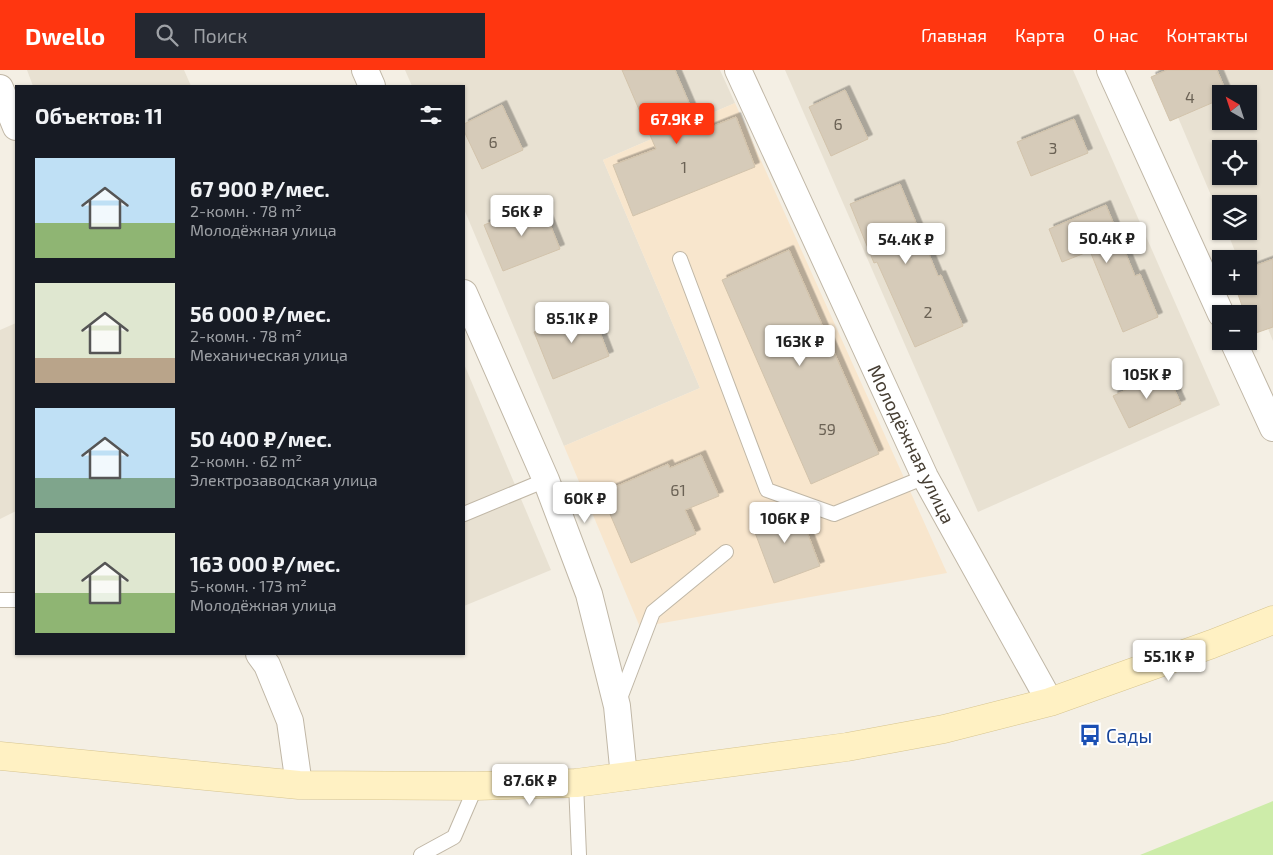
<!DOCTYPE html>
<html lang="ru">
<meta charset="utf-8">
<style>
:root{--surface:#171b24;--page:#242831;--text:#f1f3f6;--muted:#9ea1a6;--accent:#ff3610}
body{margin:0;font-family:"Exo 2",sans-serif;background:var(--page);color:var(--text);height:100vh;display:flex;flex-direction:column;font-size:19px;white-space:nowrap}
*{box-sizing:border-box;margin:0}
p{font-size:16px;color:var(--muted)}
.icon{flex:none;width:28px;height:28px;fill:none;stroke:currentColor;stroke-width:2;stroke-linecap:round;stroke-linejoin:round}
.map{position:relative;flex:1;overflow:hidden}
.details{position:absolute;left:15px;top:15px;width:450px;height:570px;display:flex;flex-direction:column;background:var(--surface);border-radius:0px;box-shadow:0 1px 4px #0004}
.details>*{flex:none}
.needle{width:32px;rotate:321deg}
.buttons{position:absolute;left:1212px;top:15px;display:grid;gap:10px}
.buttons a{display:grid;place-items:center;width:45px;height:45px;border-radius:0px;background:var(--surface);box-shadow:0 1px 4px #0004;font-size:25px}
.price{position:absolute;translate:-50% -42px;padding:0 11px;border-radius:5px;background:#fff;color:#222;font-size:16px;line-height:32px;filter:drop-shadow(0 1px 2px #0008)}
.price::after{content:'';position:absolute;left:50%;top:30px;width:15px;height:11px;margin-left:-8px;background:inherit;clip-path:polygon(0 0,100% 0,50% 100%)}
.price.on{background:var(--accent);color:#fff}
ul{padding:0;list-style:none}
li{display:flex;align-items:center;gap:15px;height:125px;padding:0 20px}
li span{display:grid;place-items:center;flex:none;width:140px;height:100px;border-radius:0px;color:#555}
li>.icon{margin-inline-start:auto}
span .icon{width:60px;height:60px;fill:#fffc;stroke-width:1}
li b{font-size:21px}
h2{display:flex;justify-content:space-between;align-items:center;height:60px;padding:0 20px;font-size:21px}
header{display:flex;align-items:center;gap:30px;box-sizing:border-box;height:70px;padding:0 25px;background:var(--accent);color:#fff}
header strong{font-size:24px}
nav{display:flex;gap:28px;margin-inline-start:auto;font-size:18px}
.search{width:350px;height:45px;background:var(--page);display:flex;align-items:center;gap:12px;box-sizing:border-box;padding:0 18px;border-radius:0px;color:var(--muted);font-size:19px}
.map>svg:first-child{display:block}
.residential{fill:#e8e1d2;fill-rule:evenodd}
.commercial{fill:#f8e6cd}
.green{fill:#cdeca9}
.building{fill:#d6cbb9;stroke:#d2c3ab;filter:url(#shadow)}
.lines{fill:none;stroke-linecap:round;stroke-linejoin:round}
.service-casing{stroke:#c0b7a6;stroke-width:16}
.minor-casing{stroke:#c0b7a6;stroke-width:28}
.secondary-casing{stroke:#d7c590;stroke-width:29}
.service{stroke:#fff;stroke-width:14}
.minor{stroke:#fff;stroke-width:26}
.secondary{stroke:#fff1c3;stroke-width:28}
.labels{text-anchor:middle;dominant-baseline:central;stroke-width:4;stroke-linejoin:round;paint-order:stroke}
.number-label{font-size:16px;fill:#6b6255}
.street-label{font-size:19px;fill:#473f34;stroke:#fff}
.transit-label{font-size:19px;fill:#164399;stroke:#fff;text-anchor:start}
</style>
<header>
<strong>Dwello</strong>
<div class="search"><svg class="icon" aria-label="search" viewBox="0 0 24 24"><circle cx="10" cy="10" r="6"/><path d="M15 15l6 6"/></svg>Поиск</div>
<nav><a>Главная</a><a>Карта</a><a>О нас</a><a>Контакты</a></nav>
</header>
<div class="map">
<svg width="1273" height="785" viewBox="0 0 1273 785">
<defs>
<filter id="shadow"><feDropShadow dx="4.5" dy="-4.5" stdDeviation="0" flood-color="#0004"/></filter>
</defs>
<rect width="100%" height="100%" fill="#f4efe4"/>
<g class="residential">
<path d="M27 0H184L191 16H33Z"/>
<path d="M405 0H720L735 33 603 90 700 318 564 376 464 139V16H412Z"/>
<path d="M785 0H1073L1220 335 978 442Z"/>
<path d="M1158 0H1273V271L1249 213V189H1238L1227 161H1249V134H1221V149ZM1221 24H1249V51H1221ZM1221 79H1249V106H1221Z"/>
<path d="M16 253V441L0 449V260Z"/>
<path d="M464 294 551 500 464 536Z"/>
</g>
<path class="commercial" d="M735 33 947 503 640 557 564 376 700 318 603 90Z"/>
<path class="green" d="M1273 731V785H1140Z"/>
<g class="building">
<path d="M622 0H675L701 61 736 47 755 97 633 146 613 95 656 79Z"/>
<path d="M1167 0H1217L1227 24H1221V29L1170 51 1151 7Z"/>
<path d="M845 20 868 69 831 86 809 37Z"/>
<path d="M502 35 523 80 482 99 464 61V54Z"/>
<path d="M1074 49 1088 83 1031 106 1017 72Z"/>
<path d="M900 114 938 206 941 205 963 256 915 277 877 192 874 193 850 134Z"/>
<path d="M541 132 560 179 503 201 484 155Z"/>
<path d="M1106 135 1135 206 1140 204 1158 247 1123 262 1090 181 1062 192 1049 159Z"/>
<path d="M789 180 879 384 811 414 722 210Z"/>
<path d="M1273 189V257L1253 264 1249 253V244H1245L1235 216H1249V198Z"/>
<path d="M591 239 609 286 553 309 534 262Z"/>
<path d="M1166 301 1181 334 1129 358 1113 326Z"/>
<path d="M701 385 719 426 685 440 696 464 631 493 601 423 668 394 670 398Z"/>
<path d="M790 437 799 441 820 496 774 513 751 452Z"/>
</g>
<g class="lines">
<g class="service-casing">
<g id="service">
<path d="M680 189 767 420 834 444 925 407"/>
<path d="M464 444 546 410"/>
<path d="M0 530H16"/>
<path d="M619 631 653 542 726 482"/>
<path d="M576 713 579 785"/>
<path d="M421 785 454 767 476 716"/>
</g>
</g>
<g class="minor-casing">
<g id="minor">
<path d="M365 0 372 16"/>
<path d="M738 0 925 407 1050 632"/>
<path d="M1110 0 1221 244"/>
<path d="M0 18 16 57"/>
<path d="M464 223 546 410 589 524 617 636 624 707"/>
<path d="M1233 271 1273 358"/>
<path d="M259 584 267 595 290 651 299 715"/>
</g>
</g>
<g class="secondary-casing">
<path id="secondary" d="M0 686 299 715 476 716 576 713 847 677 944 659 1050 632 1212 574 1273 550"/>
</g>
<use href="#service" class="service"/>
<use href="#minor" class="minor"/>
<use href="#secondary" class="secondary"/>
</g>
<defs>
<g id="bus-bare" transform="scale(1.725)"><path d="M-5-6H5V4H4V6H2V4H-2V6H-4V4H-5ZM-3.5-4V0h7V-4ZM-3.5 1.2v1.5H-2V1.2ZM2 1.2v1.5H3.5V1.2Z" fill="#1a4fb4" stroke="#fff" stroke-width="2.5" paint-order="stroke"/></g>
</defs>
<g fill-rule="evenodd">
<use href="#bus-bare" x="1090" y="665"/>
</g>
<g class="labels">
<g class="number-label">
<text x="1190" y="26">4</text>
<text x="838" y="53">6</text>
<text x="493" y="71">6</text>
<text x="1053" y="77">3</text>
<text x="684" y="96">1</text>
<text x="928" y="241">2</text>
<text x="827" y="358">59</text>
<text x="678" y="419">61</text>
</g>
<g class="street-label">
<text transform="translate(912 374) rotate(64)">Молодёжная улица</text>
</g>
<g class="transit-label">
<text x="1106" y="665">Сады</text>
</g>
</g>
</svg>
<div class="buttons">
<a><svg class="needle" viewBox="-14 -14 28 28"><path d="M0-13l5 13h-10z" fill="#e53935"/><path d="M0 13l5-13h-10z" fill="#9ea1a6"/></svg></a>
<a><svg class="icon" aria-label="locate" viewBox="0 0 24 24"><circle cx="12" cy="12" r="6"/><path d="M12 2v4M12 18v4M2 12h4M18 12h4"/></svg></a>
<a><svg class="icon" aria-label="layers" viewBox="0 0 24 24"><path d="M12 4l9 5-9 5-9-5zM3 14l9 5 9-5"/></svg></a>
<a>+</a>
<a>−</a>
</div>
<b class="price on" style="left:677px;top:75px">67.9K ₽</b>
<b class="price" style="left:522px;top:167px">56K ₽</b>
<b class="price" style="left:1107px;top:194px">50.4K ₽</b>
<b class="price" style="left:906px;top:195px">54.4K ₽</b>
<b class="price" style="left:572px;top:274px">85.1K ₽</b>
<b class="price" style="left:800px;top:297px">163K ₽</b>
<b class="price" style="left:1147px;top:330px">105K ₽</b>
<b class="price" style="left:585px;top:454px">60K ₽</b>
<b class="price" style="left:785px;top:474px">106K ₽</b>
<b class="price" style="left:1169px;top:612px">55.1K ₽</b>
<b class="price" style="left:530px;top:736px">87.6K ₽</b>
<section class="details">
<h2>Объектов: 11<svg class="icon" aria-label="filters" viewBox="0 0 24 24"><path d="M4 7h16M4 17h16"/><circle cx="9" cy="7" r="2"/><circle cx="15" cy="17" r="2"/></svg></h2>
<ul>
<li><span style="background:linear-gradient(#bfe0f5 65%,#8fb573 0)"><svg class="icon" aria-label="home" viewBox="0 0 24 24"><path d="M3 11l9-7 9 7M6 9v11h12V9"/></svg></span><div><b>67 900 ₽/мес.</b><p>2-комн. · 78 m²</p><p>Молодёжная улица</p></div></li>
<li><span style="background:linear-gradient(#dfe7d0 75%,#b9a48a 0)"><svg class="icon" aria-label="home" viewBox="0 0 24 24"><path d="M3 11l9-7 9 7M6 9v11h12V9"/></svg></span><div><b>56 000 ₽/мес.</b><p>2-комн. · 78 m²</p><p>Механическая улица</p></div></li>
<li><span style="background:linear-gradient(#bfe0f5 70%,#7fa58c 0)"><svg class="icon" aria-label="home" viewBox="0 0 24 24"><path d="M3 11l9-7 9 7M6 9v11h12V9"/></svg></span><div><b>50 400 ₽/мес.</b><p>2-комн. · 62 m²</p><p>Электрозаводская улица</p></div></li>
<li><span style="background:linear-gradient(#dfe7d0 60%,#8fb573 0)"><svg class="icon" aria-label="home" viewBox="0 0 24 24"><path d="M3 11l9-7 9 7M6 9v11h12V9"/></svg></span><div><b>163 000 ₽/мес.</b><p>5-комн. · 173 m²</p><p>Молодёжная улица</p></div></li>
</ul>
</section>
</div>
